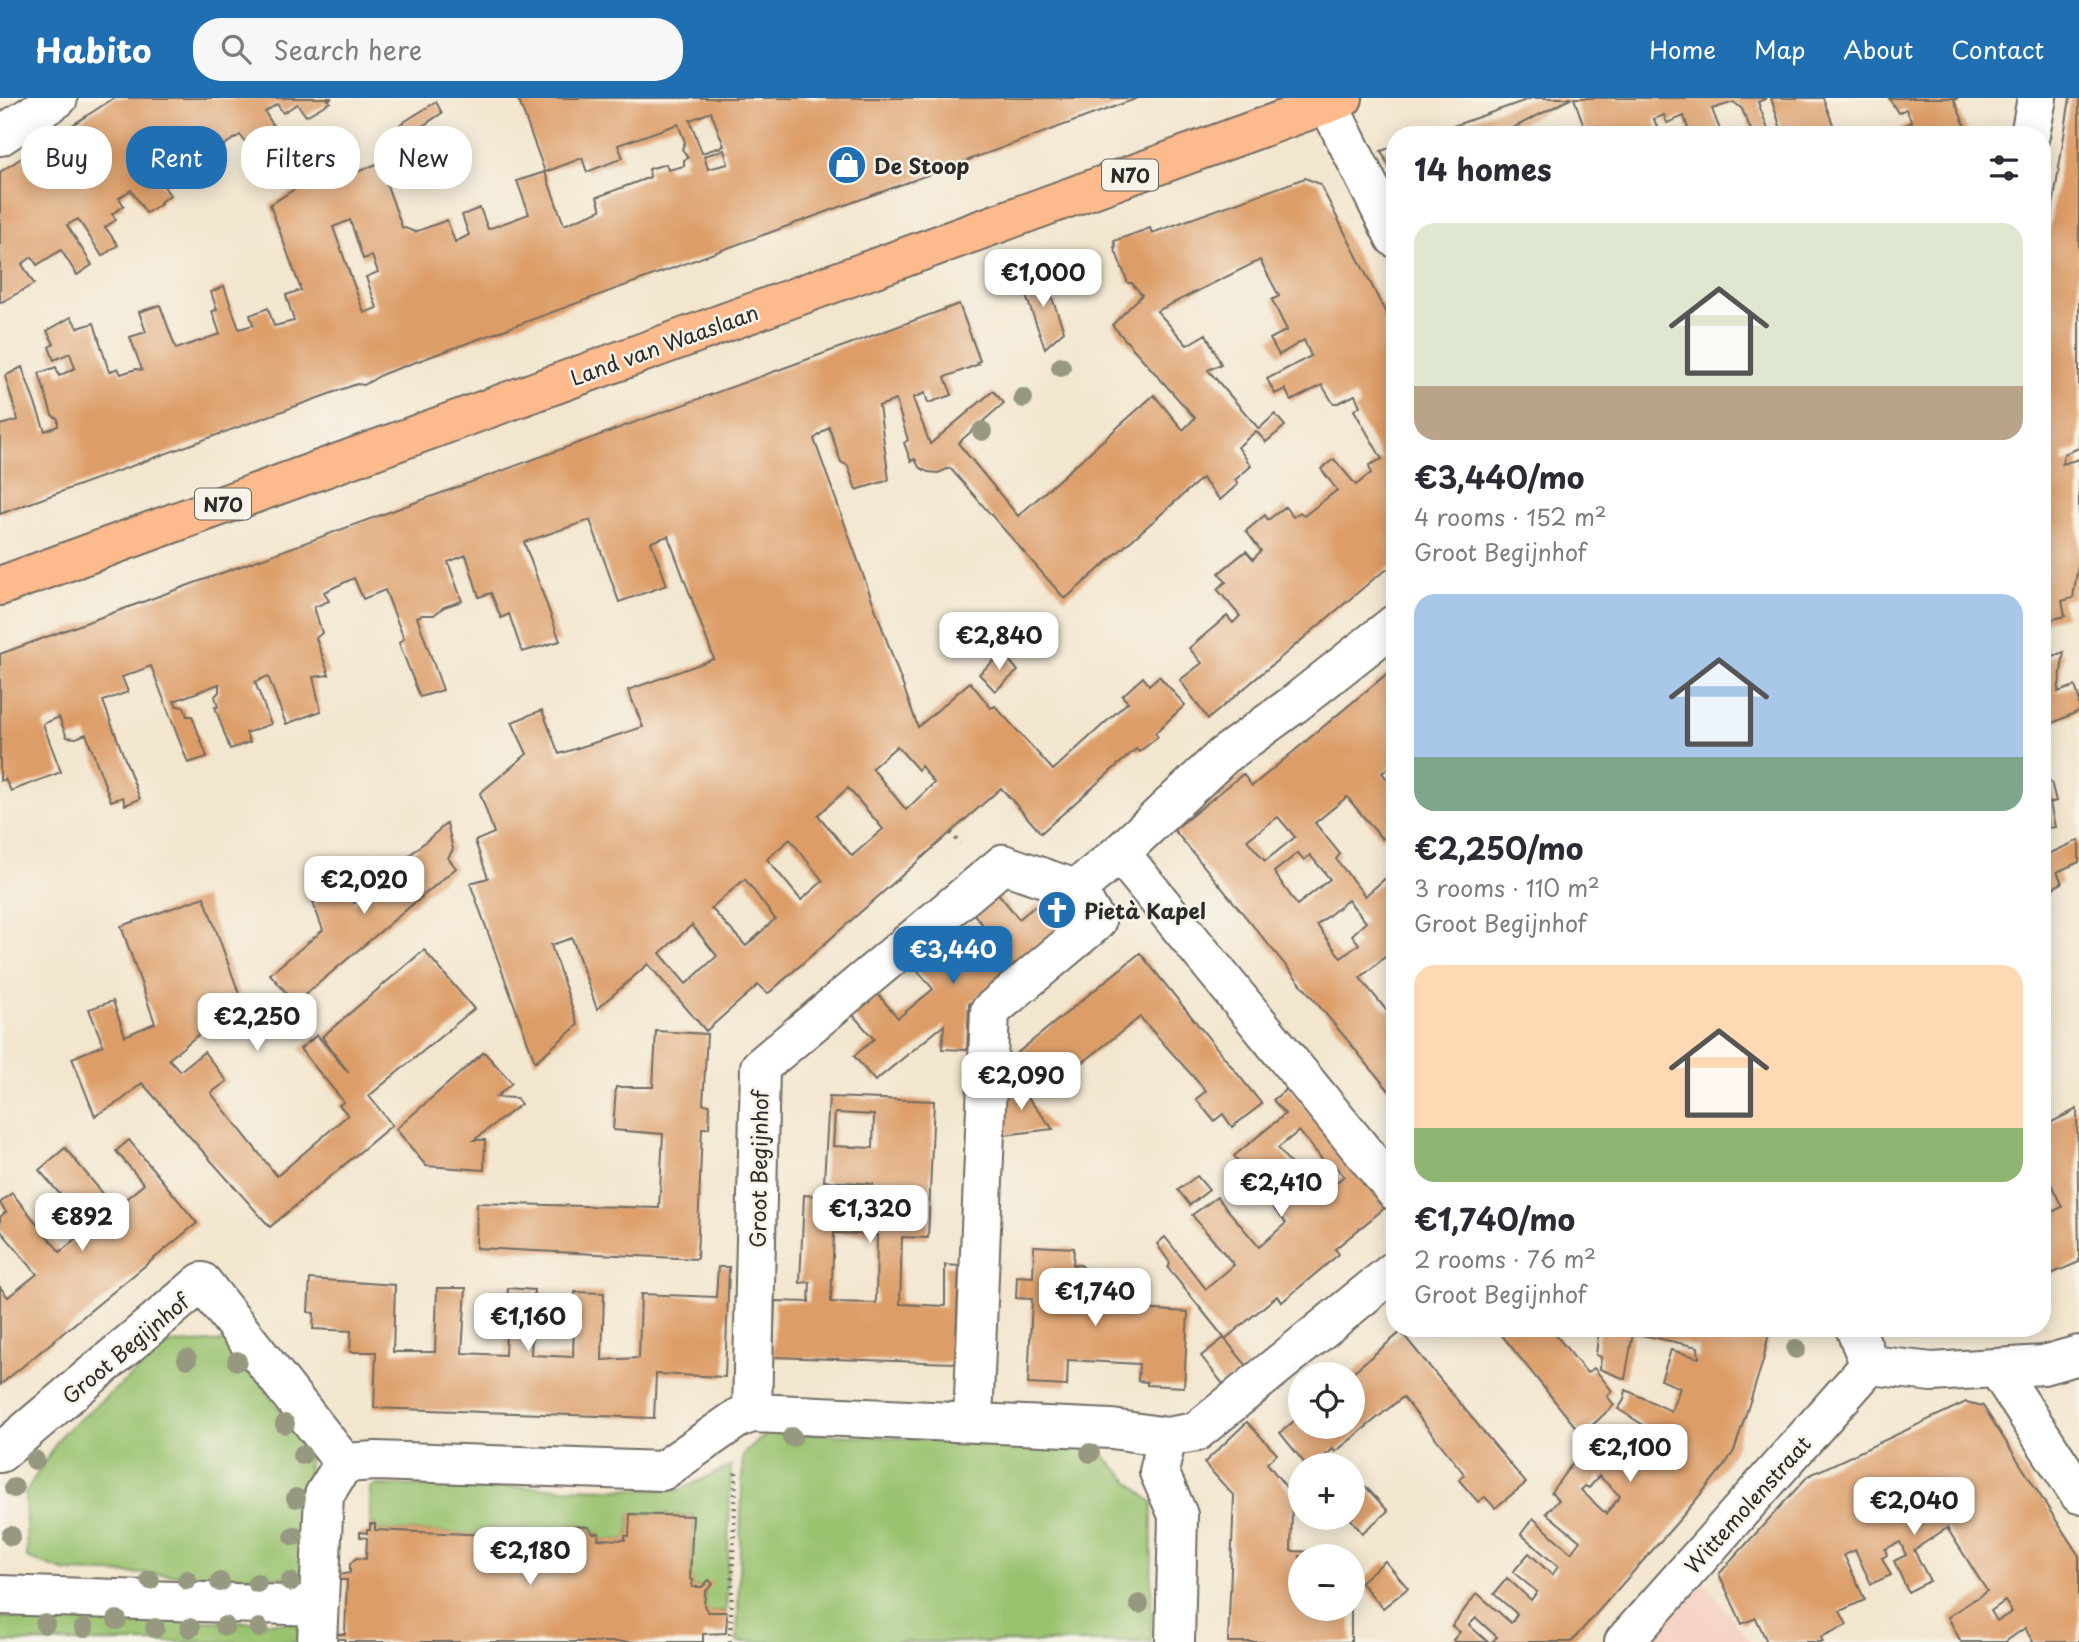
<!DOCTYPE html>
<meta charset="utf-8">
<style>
:root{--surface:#fff;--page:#f7f7f7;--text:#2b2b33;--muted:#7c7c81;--accent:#1f6fb2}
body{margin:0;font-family:"Playpen Sans",sans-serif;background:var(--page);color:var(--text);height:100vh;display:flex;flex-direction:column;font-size:26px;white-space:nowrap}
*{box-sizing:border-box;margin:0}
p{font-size:23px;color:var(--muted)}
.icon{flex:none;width:38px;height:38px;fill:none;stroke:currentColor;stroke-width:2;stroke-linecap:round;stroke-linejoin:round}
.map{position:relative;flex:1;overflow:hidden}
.panel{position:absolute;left:1386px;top:28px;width:665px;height:1211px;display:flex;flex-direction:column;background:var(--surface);border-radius:28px;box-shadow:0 4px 18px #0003}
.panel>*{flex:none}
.banner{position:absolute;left:21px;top:28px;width:665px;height:63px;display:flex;gap:14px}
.tools{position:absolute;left:1288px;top:1264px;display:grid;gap:14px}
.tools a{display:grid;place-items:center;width:77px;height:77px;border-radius:50%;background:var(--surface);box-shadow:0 4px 18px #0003;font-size:35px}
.price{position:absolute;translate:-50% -60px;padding:0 16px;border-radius:14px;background:#fff;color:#222;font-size:23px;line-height:46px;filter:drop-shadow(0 2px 4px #0008)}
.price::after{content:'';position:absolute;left:50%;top:42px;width:21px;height:16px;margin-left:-10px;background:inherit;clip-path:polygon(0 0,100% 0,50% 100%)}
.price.active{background:var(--accent);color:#fff}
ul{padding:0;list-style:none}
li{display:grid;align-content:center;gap:14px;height:371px;padding:0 28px}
li span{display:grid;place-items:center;height:217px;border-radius:21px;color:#555}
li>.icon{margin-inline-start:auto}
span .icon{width:126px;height:126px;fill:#fffc;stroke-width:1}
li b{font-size:30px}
h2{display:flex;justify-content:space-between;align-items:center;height:84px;padding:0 28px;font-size:30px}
.chip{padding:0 24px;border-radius:28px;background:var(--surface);box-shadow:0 4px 18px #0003;font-size:24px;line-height:63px}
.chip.active{background:var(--accent);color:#fff}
header{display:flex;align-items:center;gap:42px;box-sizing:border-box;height:98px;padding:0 35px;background:var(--accent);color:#fff}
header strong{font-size:33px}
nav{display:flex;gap:38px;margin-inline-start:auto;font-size:24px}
.search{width:490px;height:63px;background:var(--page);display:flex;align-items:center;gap:18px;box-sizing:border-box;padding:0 24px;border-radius:28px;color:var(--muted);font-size:26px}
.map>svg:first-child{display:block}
.built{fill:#f6d2c4}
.green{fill:#9ac36f;stroke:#62774d;stroke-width:2}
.building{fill:#dd9d67;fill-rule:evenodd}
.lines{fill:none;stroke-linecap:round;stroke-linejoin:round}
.street-casing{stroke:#716c64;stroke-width:42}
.primary-casing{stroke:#716c64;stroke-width:42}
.path{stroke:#716c64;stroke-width:4.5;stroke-dasharray:2 5;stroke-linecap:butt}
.street{stroke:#fff;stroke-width:38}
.primary{stroke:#fcba8d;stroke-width:38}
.tree{fill:#979880}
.labels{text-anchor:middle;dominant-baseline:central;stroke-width:5;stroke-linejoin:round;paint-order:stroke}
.shield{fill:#f7f3e8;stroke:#686764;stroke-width:2}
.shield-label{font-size:19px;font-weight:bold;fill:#2b2b2b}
.poi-label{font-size:21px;font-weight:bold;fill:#2b2b2b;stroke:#f7f3e8;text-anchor:start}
.street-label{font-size:21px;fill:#2b2b2b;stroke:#f7f3e8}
</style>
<header>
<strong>Habito</strong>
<div class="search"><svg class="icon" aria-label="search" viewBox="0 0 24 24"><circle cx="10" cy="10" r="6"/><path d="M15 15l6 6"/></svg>Search here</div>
<nav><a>Home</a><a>Map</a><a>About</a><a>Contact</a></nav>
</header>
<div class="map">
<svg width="2079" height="1544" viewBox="0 0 2079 1544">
<rect width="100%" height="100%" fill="#f7f3e8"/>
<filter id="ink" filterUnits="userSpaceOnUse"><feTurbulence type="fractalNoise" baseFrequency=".0143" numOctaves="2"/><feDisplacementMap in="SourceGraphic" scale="14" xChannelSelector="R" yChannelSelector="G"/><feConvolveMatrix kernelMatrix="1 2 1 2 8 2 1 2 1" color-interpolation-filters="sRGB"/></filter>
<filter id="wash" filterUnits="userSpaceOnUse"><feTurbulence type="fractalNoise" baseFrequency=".00686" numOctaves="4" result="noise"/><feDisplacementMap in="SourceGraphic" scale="28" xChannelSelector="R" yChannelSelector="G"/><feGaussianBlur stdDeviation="1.57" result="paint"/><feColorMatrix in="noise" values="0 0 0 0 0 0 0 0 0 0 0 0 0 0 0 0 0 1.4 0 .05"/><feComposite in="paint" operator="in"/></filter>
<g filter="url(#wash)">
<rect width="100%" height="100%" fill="#f3e6cf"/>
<path class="built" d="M1701 1481 1751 1544H1646Z"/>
<g class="green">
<path d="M231 1243 309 1353 306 1480 67 1474 27 1460 25 1395 62 1336 169 1246Z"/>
<path d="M769 1334 1094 1349 1152 1405 1151 1544H737L743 1356Z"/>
<path d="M731 1368 726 1516 724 1513 708 1514 704 1508 705 1494 702 1489H692L693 1482 690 1481 693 1423 695 1421 691 1416 689 1418 668 1417 667 1415 666 1417 630 1416 629 1438 625 1442 598 1441 599 1435H593L588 1429 573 1428 567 1433H562L561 1440 375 1432V1426H370V1390L375 1387 679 1392Z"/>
<path d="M0 1519 300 1525 299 1544H0Z"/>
</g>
<g id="blocks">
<g class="building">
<path d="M114 0H332L328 2 330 4 306 18 297 6 283 15 277 6 265 14 278 35 251 52 240 37 213 54 215 60 193 74 184 61 156 77 170 97 160 104 161 106 146 115 131 92 119 100 124 108 112 116 116 122 105 129 118 147 102 158 78 121 67 127 92 167 77 177 61 152 37 167 32 159 22 166 34 186 0 205V74Z"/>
<path d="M518 0H1138L383 276 364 287 357 286 340 292 0 416V327L18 322 5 278 22 269 45 333 58 328V321L52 317 39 275 56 269 59 278 75 270 70 255 54 262 49 249 54 246 47 233 71 219 78 230 94 225 109 274 118 270 121 276 136 271 142 272 130 239 146 234 139 214 160 207 176 251 220 236 212 213 217 212 211 194 224 188 239 231 253 227 250 217 268 210 274 228 294 223 286 197 301 192 270 107 346 58 353 76 379 65 402 129 415 134 447 122 455 144 469 137 462 117 480 110 488 131 529 116 517 83 545 74ZM711 14 724 48 702 55 690 22ZM678 26 685 44 682 51 688 60 684 62V68L668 72 666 66 649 71 650 79 597 99 601 112 564 127 545 74 582 60 587 74 623 60 618 47ZM724 52 728 66 708 71 704 58ZM350 122 363 161 372 158 378 174 366 179 377 210 364 215 333 129Z"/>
<path d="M1532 0H1572L1509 32 1511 37H1428Z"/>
<path d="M1574 0H1767L1758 4 1770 37H1753L1742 11 1734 4 1712 11 1722 37H1698L1697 35 1690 37 1684 18 1667 25 1664 17 1654 21 1660 37H1587Z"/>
<path d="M1771 0H1823L1837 37H1783Z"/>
<path d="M1889 0H1958L1954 2 1969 37H1886L1912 24 1906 11 1898 15Z"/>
<path d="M2070 0H2079V350L2064 356 2062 366 2079 361V462L2073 500 2062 503 2065 518 2042 524V177Z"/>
<path d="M436 4 442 15 406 39 399 27Z"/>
<path d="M1395 48V80L1381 53Z"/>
<path d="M1305 80 1320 86 1395 233V466L1376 479 1208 621 1180 582 1202 565 1189 550 1227 518 1233 525 1240 518 1217 491 1226 484 1219 475 1246 453 1253 461 1261 453 1246 433 1265 417 1268 422 1285 409 1293 419 1300 414 1304 418 1337 392 1321 371 1334 361 1356 387 1371 375 1369 367 1382 361 1354 312 1360 308 1355 297 1338 305H1333L1322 287 1291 303 1285 291 1275 296 1267 281 1311 258 1304 242 1279 257 1270 241 1287 232 1272 202 1279 198 1260 162 1157 213 1187 247 1206 236 1221 266 1208 272 1259 331 1275 316 1285 328 1266 344 1256 333 1238 349 1251 368 1235 382 1238 386 1220 402 1202 380 1065 501 950 370 938 375 928 374 919 369 915 361 911 363 904 345 908 342 896 302 879 308 889 382 856 392 848 368 841 364 829 329 814 341 918 629 970 584 991 610 995 608 1053 672 1128 604 1122 598 1143 579 1149 587 1159 578 1185 607 1155 635 1158 639 1139 654 1136 651 1041 735 1001 690 770 894 767 895 758 887 706 933 648 866 597 911 572 840 551 847 578 927 535 964 470 785 488 780 475 743 494 735 480 695 527 656 512 624 542 612 559 656 643 629 628 592 714 561 668 438 651 444 667 487 619 504 590 422 524 444 560 543 522 554 509 516 501 520 491 495 479 499 466 457 448 464 462 503 444 509 434 517H422L417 519 443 592 420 599 399 545 404 541 385 492 363 501 354 480 324 494 329 503 314 509 322 535 316 540 329 577 313 579 321 613 286 626 268 578 255 584 271 626 246 635 250 644 230 651 215 609H218L215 598 219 594V586L174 603 177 608 184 609 187 618H192L207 659 188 665 151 568 122 579 128 594 103 603 140 701 125 707 123 699 111 703 86 636 76 640 67 639 59 619 43 626 61 674 11 693 5 681 0 683V556L959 206 980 263 977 264 979 266 945 279 952 297 928 305 925 295 913 300 930 346 993 293 1004 305 958 345 1018 418 1154 297 1183 332 1195 320 1112 227 1142 197 1132 185H1128L1114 149H1116L1114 143 1150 130 1152 135ZM897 648 918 672 921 668 934 685 906 712 872 670ZM848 690 883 731 852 758 818 717ZM790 741 823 783 801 802 767 761ZM745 781 775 821 746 848 711 810ZM692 827 717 858 686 886 660 855Z"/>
<path d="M1043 175 1064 233 1045 250 1021 184Z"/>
<path d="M2064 554 2058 594 2075 588 2079 600V613L2042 630V562Z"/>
<path d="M1003 555 1018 573 995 593 979 576Z"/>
<path d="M1395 569V665L1382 675 1395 690V730L1382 741 1347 699 1315 725 1340 756 1336 761 1365 798 1395 772V859L1391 854 1360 880 1387 913 1395 906V1000L1174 732 1243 676 1252 688ZM1278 719 1295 739 1265 763 1247 742ZM1298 755 1304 762 1310 757 1330 781 1297 807 1274 774ZM1348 802 1366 824 1352 837 1359 846 1341 860 1317 827Z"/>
<path d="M2051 684 2056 703 2050 705 2055 729 2042 731V685Z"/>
<path d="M447 725 453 751 448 760 456 770 295 905 270 876 323 832 313 805 348 791 354 805Z"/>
<path d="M2079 742V764L2057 774 2062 785 2042 796V759Z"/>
<path d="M997 794 1019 821 1039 805 1045 813 1057 802 1066 813 1054 824 1060 832 969 906 967 952 942 951 944 927 875 983 854 958 874 941 852 916 877 895 898 920 933 891 912 866 937 845 959 872 994 840 973 815Z"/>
<path d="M204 799 241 901 169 961 180 973 204 954 227 983 211 995 277 1078 348 1017 339 1007 344 1004 300 951 317 937 349 975 322 939 424 852 474 911 369 998 392 1027 270 1129 142 985 122 1002 95 1018 72 960 103 947 89 911 113 903 125 938 155 925 121 828Z"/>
<path d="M1140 855 1262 1006 1232 1029 1223 1016 1214 1023 1196 1001 1206 993 1140 919 1072 973 1069 969 1044 992 1016 956Z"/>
<path d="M656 933 707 936 703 1006 710 1007 709 1030H702L697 1161 476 1150 477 1105 659 1110 663 1036 613 1032 616 989H653Z"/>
<path d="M484 954 512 985 496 999 516 1000 521 1006 474 1042H485L484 1072 426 1068 396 1031Z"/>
<path d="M1007 979H1011L1053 1031 1004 1037Z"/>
<path d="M1289 989 1387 1108 1335 1151 1339 1156 1282 1204 1277 1198 1225 1241 1168 1170 1170 1165 1157 1146 1165 1139 1206 1191 1234 1167 1192 1117 1217 1099 1259 1149 1286 1125 1242 1072 1244 1070 1234 1058 1285 1016 1273 1002ZM1299 1033 1331 1072 1335 1068 1344 1078 1311 1106 1299 1089 1305 1084 1278 1050Z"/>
<path d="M829 999 934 1003 928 1140 902 1139 900 1206 945 1208V1167L959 1168 955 1265 773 1259 775 1203 809 1204 810 1184 800 1185 804 1097 823 1098V1119L872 1121 873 1086 824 1083ZM835 1015 874 1017 873 1050 833 1048ZM834 1135 877 1137 876 1205 831 1204Z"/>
<path d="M2077 1011 2079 1164 2042 1180V1119L2062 1109 2042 1067V1029Z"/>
<path d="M129 1042 197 1125 0 1287V1189L8 1199 37 1176 0 1132V1119L6 1114 0 1105 12 1095 60 1154 89 1130 39 1072 65 1050 115 1110 144 1086 116 1053Z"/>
<path d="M1197 1078 1209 1092 1190 1107 1178 1092Z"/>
<path d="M1034 1148 1074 1150 1073 1167H1081L1086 1173V1180L1081 1185 1073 1184 1072 1207 1188 1214 1184 1289 1147 1287V1284L1138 1283 1139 1266 1068 1262 1067 1288 1028 1286 1032 1201 1016 1200 1017 1178 1033 1179Z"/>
<path d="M718 1169H729L725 1279 656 1276 654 1320 374 1310 376 1254H350L351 1233 313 1231 314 1215 308 1214 310 1181 395 1187 393 1254H435L437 1190H466L462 1255 505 1257 508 1190 534 1192 531 1257 573 1259 575 1194 604 1195 602 1262 639 1260 641 1196 716 1199Z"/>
<path d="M1496 1230H1550L1587 1275 1594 1270 1612 1293 1607 1298 1614 1307 1582 1337Z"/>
<path d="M1599 1230H1770L1763 1263 1734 1353 1724 1368 1681 1420 1571 1544H1492L1497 1539 1476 1520 1469 1527 1488 1544H1455L1453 1542 1460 1534 1452 1528 1477 1495 1511 1525 1517 1516 1494 1496 1507 1480 1531 1502 1537 1494 1513 1474 1529 1455 1552 1477 1558 1469 1521 1436 1533 1420 1571 1455 1580 1443 1546 1415 1559 1402 1551 1394 1592 1339 1623 1368 1644 1345 1637 1340 1645 1328 1618 1311 1624 1302 1626 1292 1671 1313 1680 1290 1661 1282 1671 1252 1699 1260 1698 1249 1633 1235 1625 1281 1600 1271 1601 1259 1596 1257ZM1599 1378 1620 1398 1606 1416 1581 1392 1585 1388 1589 1390Z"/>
<path d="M1401 1234 1526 1385 1495 1410 1485 1399 1478 1404 1459 1382 1465 1377 1403 1299 1335 1354 1333 1351 1314 1367H1306L1280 1335 1300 1318V1328H1353V1274Z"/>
<path d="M1224 1240 1247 1268 1223 1286 1201 1258Z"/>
<path d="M1966 1304 1983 1308 2079 1458V1544H2033L2025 1530 2005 1544H1961L1948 1519 1987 1493 1947 1430 1914 1452 1930 1483 1908 1494 1894 1463 1906 1457 1900 1444 1885 1451 1887 1457 1882 1460 1891 1477 1871 1486 1855 1452 1844 1457 1865 1502 1840 1513 1847 1527 1821 1539 1823 1544H1767L1756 1520 1742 1526 1719 1476 1808 1378ZM2005 1503 2012 1514 1997 1523 1991 1513Z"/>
<path d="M1247 1324 1277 1356 1267 1365 1294 1399 1300 1393V1411H1292L1291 1453 1341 1455V1458H1300V1510H1351V1544H1228L1234 1398 1204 1365Z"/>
<path d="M1365 1388 1388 1413 1362 1435 1349 1419H1353V1400Z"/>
<path d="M630 1416 693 1418 690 1481 693 1482 692 1489H702L709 1482 713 1486 705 1494 704 1508 708 1514H726L727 1518 726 1535 703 1536V1544H344L345 1541H336L337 1536H345L347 1482H339V1477L350 1475V1466L356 1460 366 1461 367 1440 360 1439V1434L367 1435V1432H370V1426H375V1432L561 1440 562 1433H567L573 1428 588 1429 593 1435H599L598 1441 625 1442V1438H629Z"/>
<path d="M1385 1463 1408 1490 1383 1510 1360 1484Z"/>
</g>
</g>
</g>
<g filter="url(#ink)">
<use href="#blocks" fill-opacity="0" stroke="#716c64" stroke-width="2"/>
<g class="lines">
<g class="street-casing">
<g id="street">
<path d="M1325 0 1395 140"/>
<path d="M2030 37 2037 0"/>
<path d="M0 38 58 0"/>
<path d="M1120 755 1395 1093"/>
<path d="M1855 1230 1870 1267 1932 1274 2043 1267 2079 1257"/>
<path d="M1997 1270 2079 1396"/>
<path d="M752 1315 760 969 1003 766 1076 791 1120 755 1223 658 1293 607 1395 526"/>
<path d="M973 1323 990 913 1096 824 1076 791"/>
<path d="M1167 1339 1159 1374 1178 1417 1175 1544"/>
<path d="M0 1355 202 1184 344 1365"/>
<path d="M0 1497 318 1508"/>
<path d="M317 1544 324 1397 344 1365 376 1363 662 1373 738 1320 752 1315 1112 1331 1167 1339 1196 1334 1395 1172"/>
<path d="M1624 1544 1870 1267"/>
</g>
</g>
<g class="primary-casing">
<path id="primary" d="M0 488 1343 0"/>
</g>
<g class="path">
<path d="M951 735 960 746"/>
<path d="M730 1544 736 1373"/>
</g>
<use href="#street" class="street"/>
<use href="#primary" class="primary"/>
</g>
<g class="tree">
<circle cx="1061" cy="269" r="10"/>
<circle cx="1023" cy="300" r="10"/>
<circle cx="982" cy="333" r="10"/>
<circle cx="1796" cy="1251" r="10"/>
<circle cx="187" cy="1261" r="10"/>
<circle cx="237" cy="1263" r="10"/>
<circle cx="285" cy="1326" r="10"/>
<circle cx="792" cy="1339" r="10"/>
<circle cx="1090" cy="1355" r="10"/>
<circle cx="302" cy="1357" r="10"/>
<circle cx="35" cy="1362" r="10"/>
<circle cx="14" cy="1390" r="10"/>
<circle cx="296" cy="1400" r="10"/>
<circle cx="11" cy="1438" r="10"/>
<circle cx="294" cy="1438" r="10"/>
<circle cx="150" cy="1482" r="10"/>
<circle cx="187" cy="1482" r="10"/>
<circle cx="220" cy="1484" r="10"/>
<circle cx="290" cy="1484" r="10"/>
<circle cx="257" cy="1485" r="10"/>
<circle cx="1139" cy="1506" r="10"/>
<circle cx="117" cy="1522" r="10"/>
<circle cx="45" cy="1526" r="10"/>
<circle cx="225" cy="1528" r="10"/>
<circle cx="84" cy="1530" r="10"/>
<circle cx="155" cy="1530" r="10"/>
<circle cx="190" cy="1530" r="10"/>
<circle cx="259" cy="1530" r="10"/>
</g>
</g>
<defs>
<g id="shop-disc" transform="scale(2.0125)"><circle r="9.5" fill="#1f6fb2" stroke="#f7f3e8"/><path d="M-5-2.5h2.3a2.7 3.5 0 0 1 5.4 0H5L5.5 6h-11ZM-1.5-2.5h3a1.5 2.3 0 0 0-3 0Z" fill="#fff"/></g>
<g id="church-disc" transform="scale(2.0125)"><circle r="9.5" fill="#1f6fb2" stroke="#f7f3e8"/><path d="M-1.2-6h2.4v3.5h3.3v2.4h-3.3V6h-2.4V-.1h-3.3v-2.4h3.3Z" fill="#fff"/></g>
</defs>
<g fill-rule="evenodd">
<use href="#shop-disc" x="847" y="67"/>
<use href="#church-disc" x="1057" y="812"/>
</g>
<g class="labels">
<g class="shield">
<rect x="1102" y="61.5" width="56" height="31" rx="5"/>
<rect x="195" y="390.5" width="56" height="31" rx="5"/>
</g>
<g class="shield-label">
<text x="1130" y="77">N70</text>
<text x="223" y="406">N70</text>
</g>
<g class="poi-label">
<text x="874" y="67">De Stoop</text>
<text x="1084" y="812">Pietà Kapel</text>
</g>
<g class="street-label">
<text transform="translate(664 246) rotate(-20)">Land van Waaslaan</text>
<text transform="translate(758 1071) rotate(-89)">Groot Begijnhof</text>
<text transform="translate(125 1250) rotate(-40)">Groot Begijnhof</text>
<text transform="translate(1747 1406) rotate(-48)">Wittemolenstraat</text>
</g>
</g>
</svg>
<div class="tools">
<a><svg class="icon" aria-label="locate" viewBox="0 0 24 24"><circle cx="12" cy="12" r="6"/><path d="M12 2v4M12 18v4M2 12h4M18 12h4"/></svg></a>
<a>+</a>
<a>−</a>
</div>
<b class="price" style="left:1043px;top:211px">€1,000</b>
<b class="price" style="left:999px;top:574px">€2,840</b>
<b class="price" style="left:364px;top:818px">€2,020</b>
<b class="price active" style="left:953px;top:888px">€3,440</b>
<b class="price" style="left:257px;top:955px">€2,250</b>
<b class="price" style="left:1021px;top:1014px">€2,090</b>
<b class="price" style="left:1281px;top:1121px">€2,410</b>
<b class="price" style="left:870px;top:1147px">€1,320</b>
<b class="price" style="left:82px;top:1155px">€892</b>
<b class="price" style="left:1095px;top:1230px">€1,740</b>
<b class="price" style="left:528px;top:1255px">€1,160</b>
<b class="price" style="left:1630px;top:1386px">€2,100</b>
<b class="price" style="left:1914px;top:1439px">€2,040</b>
<b class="price" style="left:530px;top:1489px">€2,180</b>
<div class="banner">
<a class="chip">Buy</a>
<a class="chip active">Rent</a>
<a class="chip">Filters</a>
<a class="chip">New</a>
</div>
<section class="panel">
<h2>14 homes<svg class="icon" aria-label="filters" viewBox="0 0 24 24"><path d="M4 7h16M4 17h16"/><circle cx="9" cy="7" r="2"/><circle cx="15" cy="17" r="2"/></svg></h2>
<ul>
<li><span style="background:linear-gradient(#dfe7d0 75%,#b9a48a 0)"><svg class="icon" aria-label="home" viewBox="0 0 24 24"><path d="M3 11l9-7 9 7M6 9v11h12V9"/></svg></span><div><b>€3,440/mo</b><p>4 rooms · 152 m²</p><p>Groot Begijnhof</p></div></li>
<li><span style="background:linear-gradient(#a9c7e8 75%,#7fa58c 0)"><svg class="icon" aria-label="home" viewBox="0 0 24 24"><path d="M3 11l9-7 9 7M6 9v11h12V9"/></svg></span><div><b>€2,250/mo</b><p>3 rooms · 110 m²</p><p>Groot Begijnhof</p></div></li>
<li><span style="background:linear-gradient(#ffd9b3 75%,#8fb573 0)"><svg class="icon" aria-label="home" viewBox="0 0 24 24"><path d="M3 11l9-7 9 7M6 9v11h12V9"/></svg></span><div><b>€1,740/mo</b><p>2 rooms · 76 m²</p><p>Groot Begijnhof</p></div></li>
</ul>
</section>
</div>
